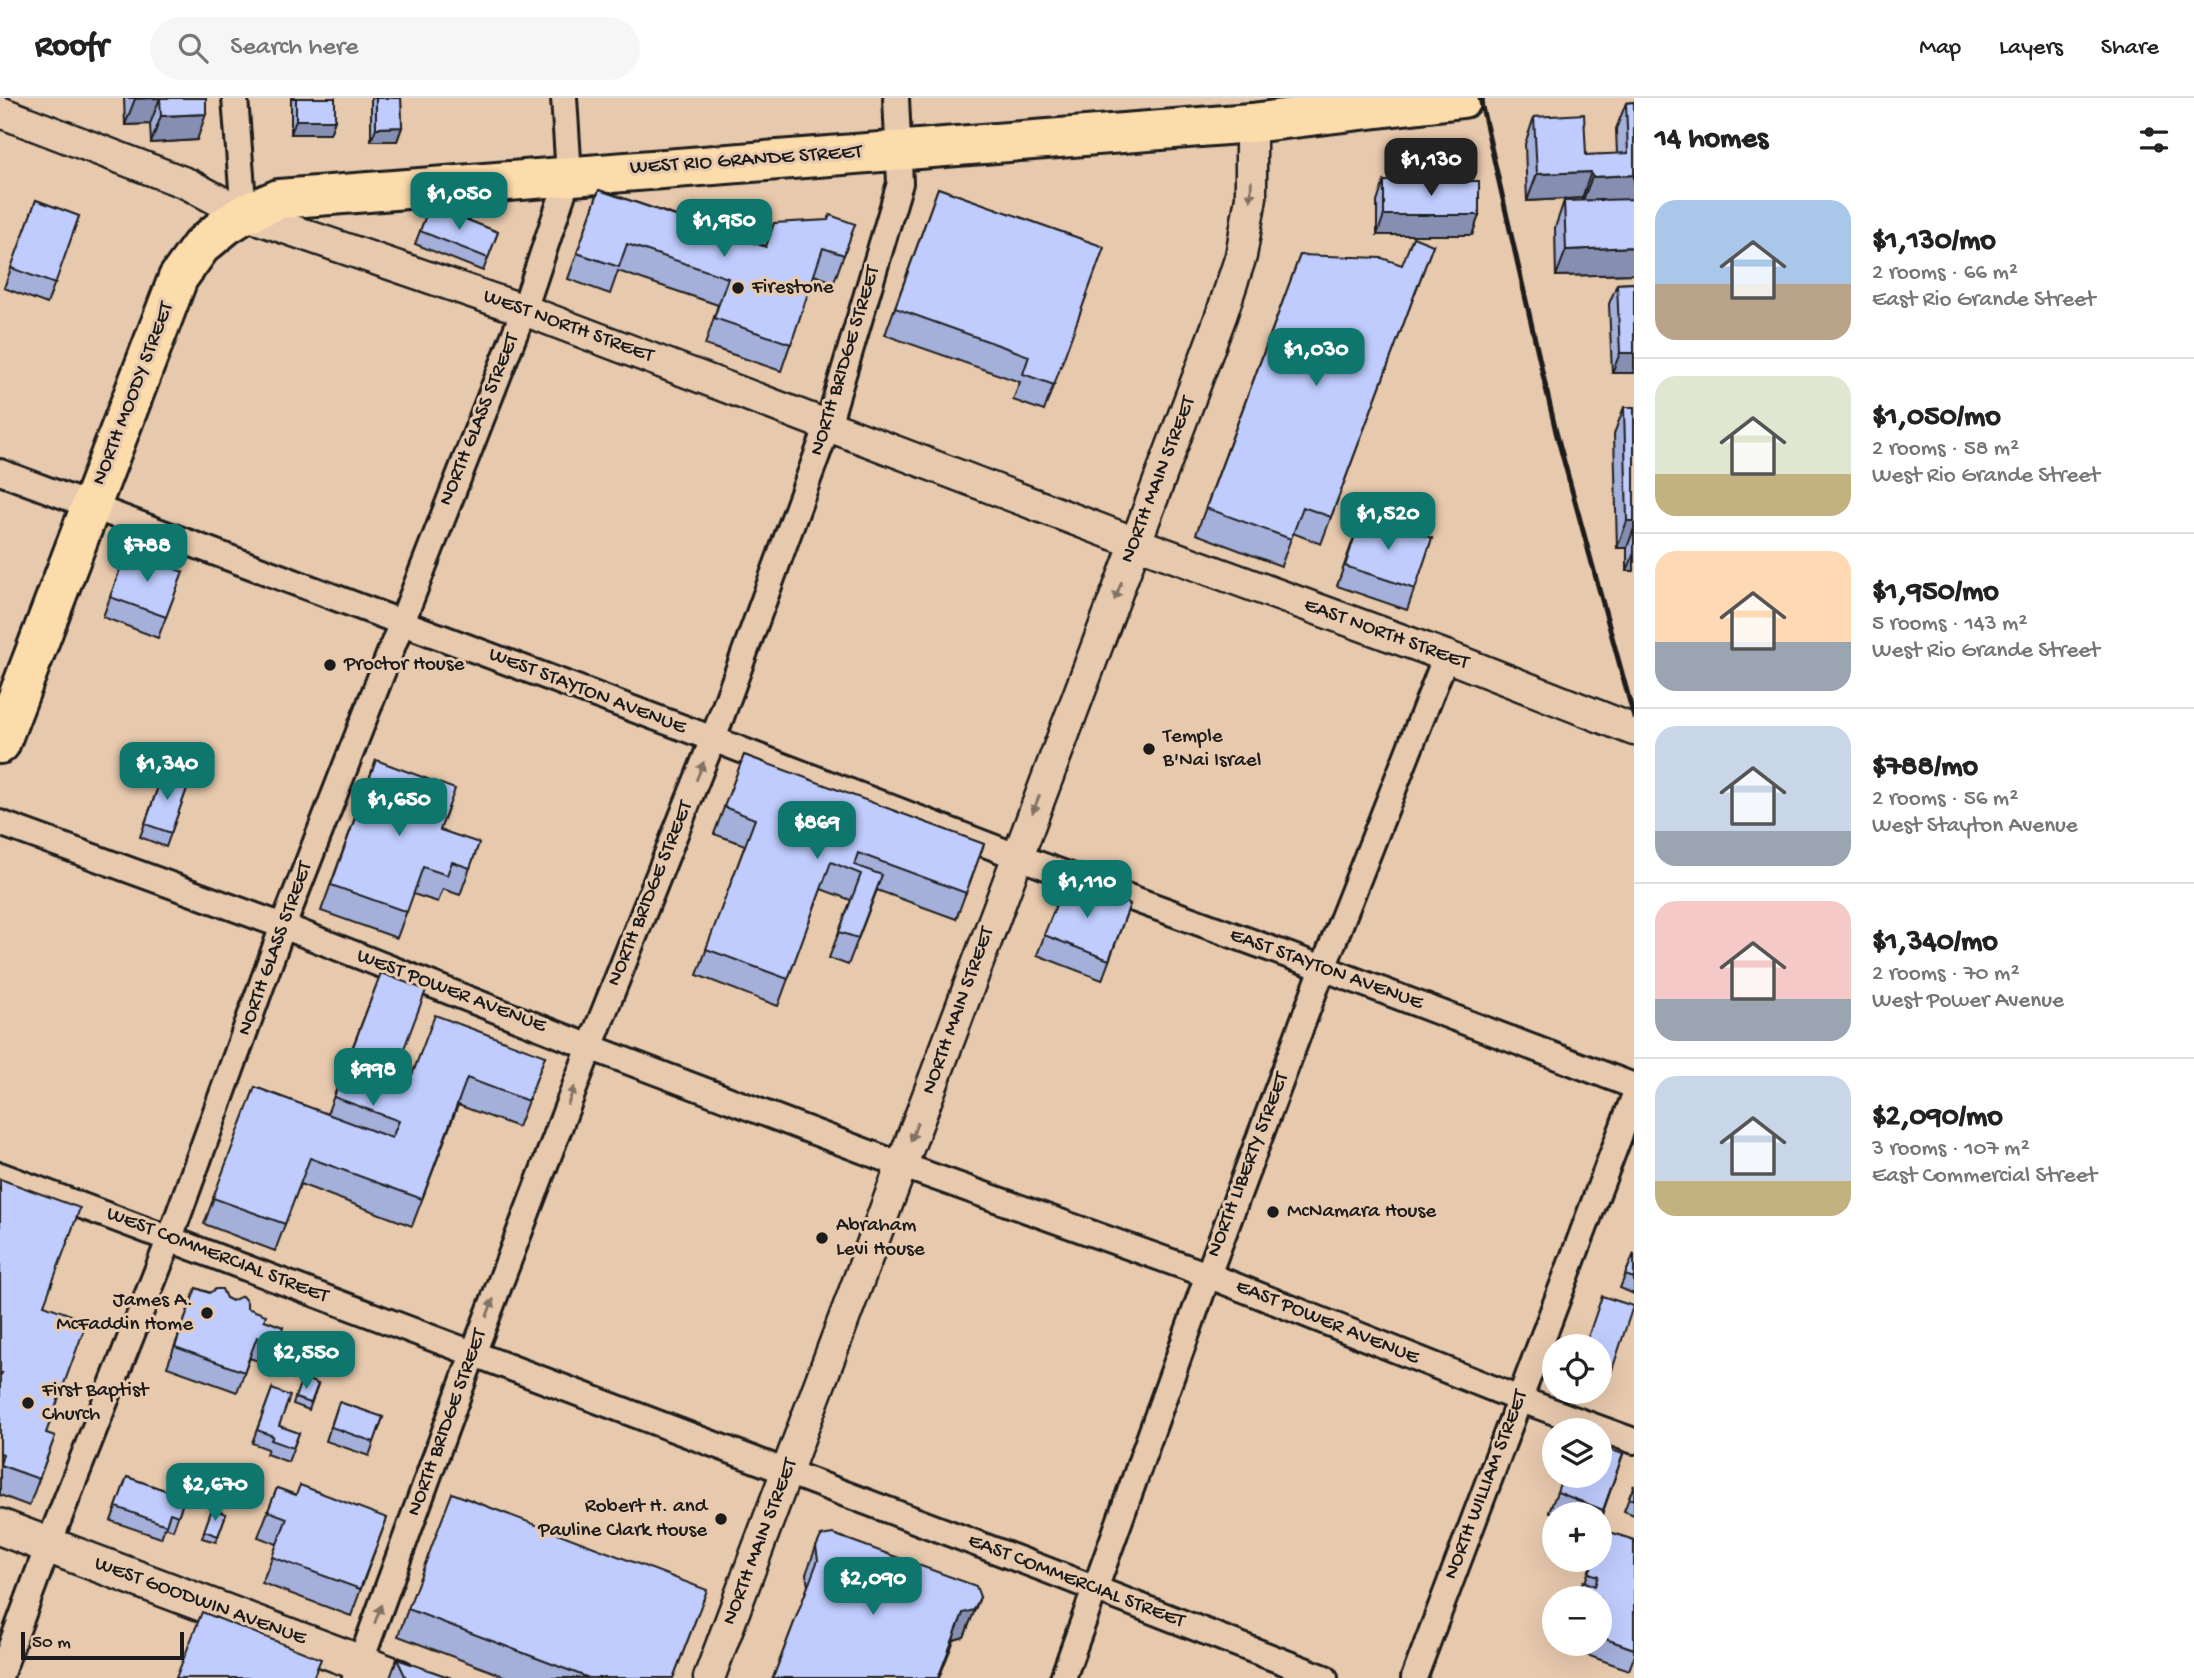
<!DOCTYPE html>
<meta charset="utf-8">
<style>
:root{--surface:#fff;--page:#f6f6f6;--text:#222;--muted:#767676;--line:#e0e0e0;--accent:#0f766e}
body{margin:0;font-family:"Gochi Hand",sans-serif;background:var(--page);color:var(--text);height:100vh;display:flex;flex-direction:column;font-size:26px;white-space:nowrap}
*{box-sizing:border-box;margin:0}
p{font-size:23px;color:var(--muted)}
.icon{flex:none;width:38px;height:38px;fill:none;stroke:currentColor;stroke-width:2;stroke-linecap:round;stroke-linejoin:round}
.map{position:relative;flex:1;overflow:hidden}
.side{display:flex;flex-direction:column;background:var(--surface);width:560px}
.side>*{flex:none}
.tools{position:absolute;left:1542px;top:1236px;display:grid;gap:14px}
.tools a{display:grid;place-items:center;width:70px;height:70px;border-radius:50%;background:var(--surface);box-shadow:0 7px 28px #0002;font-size:35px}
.scale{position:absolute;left:21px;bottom:18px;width:163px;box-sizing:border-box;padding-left:7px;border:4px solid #1c1c1c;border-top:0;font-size:19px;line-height:24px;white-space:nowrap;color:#1c1c1c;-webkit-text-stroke:5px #e7c9ad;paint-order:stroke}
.price{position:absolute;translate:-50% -60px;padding:0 16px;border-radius:14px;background:var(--accent);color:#fff;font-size:23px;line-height:46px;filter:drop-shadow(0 2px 4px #0008)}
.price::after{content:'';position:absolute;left:50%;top:42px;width:21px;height:16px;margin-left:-10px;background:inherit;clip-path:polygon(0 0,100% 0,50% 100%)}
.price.current{background:#222;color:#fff}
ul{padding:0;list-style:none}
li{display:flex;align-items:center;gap:21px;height:175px;padding:0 21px}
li+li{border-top:2px solid var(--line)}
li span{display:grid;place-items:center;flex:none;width:196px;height:140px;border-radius:21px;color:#555}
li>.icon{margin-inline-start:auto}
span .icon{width:84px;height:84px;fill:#fffc;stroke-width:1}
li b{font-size:30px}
h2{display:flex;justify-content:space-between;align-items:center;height:84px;padding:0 21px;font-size:30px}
header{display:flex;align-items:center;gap:42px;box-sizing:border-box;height:98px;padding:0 35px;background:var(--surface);border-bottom:2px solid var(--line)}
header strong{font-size:33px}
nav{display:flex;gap:38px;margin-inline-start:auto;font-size:24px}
.search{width:490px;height:63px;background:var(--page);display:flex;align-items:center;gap:18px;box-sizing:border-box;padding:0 24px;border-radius:38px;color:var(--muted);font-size:26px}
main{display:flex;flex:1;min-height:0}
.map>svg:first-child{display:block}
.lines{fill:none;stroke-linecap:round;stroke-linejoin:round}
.minor-casing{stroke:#1c1c1c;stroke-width:30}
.tertiary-casing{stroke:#1c1c1c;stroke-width:35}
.secondary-casing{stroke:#1c1c1c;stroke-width:40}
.primary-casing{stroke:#1c1c1c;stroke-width:44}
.minor{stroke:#e7c9ad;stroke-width:24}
.tertiary{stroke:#e7c9ad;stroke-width:30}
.secondary{stroke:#e7c9ad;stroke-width:35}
.primary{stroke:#fddcac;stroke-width:38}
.rail{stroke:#1c1c1c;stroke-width:5}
.wall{fill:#a4afda;stroke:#1c1c1c;stroke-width:2}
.shaded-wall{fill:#868fb1;stroke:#1c1c1c;stroke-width:2}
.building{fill:#bfccfd;stroke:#1c1c1c;stroke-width:2}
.oneway{fill:#827264}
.poi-dot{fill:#1c1c1c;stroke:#e7c9ad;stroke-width:2.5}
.labels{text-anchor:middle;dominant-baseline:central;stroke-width:6;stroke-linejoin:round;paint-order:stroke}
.street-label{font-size:21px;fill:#1c1c1c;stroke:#e7c9ad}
.poi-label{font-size:21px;fill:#1c1c1c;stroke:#e7c9ad;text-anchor:start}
</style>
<header>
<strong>Roofr</strong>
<div class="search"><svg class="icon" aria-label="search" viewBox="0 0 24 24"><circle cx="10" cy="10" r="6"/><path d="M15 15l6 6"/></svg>Search here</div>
<nav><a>Map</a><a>Layers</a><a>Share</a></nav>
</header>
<main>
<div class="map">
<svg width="1634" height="1580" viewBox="0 0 1634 1580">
<rect width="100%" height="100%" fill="#e7c9ad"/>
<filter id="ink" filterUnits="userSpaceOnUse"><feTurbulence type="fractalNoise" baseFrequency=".0143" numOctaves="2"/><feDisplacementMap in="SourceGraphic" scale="14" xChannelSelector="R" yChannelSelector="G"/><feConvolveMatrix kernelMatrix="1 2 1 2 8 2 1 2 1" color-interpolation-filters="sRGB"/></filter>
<g filter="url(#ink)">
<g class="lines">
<g class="minor-casing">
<g id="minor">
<path d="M235 0 244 116"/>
<path d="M0 374 713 641 1016 758 1323 870 1634 988"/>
<path d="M0 725 283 828 590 949 901 1067 1208 1177 1519 1301 1634 1343"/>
<path d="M0 1077 1039 1469 1325 1580"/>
<path d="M0 1578 48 1448 170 1140 283 828 524 212 569 77 564 0"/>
<path d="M355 1579 473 1256 590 949 713 641 828 327 900 85 896 0"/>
<path d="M1063 1580 1208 1177 1323 870 1446 558"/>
<path d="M1414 1580 1634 999"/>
</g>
</g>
<g class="tertiary-casing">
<g id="tertiary">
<path d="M0 14 188 86 244 116 524 212 1136 445 1446 558 1634 632"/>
<path d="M709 1580 1221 218 1241 158 1251 99V25"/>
</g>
</g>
<g class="secondary-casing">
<path id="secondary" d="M0 1429 400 1580"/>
</g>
<g class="primary-casing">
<path id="primary" d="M0 646 178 180 201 148 225 128 244 116 279 101 1251 25 1463 0"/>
</g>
<use href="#minor" class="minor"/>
<use href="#tertiary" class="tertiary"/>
<use href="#secondary" class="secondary"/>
<use href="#primary" class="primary"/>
<path class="rail" d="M1480 0 1556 334 1634 619"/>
</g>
<g class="wall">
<path d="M124 0H206L197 42 151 45 150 26 125 27Z"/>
<path d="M291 0H335V22L330 36H291Z"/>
<path d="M371 0H401L402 29 397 43H371Z"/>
<path d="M1634 4V176L1556 178 1555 130 1564 103H1582V100L1527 103 1525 46 1534 19 1586 57 1617 56 1616 31 1626 5Z"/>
<path d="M1384 83 1479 117 1472 137H1377V104Z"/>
<path d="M938 90 1104 149 1044 313 1013 302 1020 284 885 237Z"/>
<path d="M599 92 766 148 774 125 855 126 834 184 814 177 781 273 705 247 718 207 618 173 610 196 568 181Z"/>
<path d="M36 102 79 118 47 206 4 190Z"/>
<path d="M430 107 498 134 483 173 415 146Z"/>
<path d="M1433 147 1321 446 1293 435 1281 468 1196 436 1300 157 1402 167Z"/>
<path d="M1634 185V275H1612L1609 206 1617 186Z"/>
<path d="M1624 309H1634V473H1627V450H1617L1614 336Z"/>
<path d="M1362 416 1432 440 1407 512 1337 488Z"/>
<path d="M125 458 183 474 158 540 103 519Z"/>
<path d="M744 657 984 746 956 821 877 792 848 867 829 860 851 802 821 791 778 908 697 877 745 747 714 736Z"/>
<path d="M376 662 440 732 479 745 460 797 443 791 438 804 413 796 397 840 321 813Z"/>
<path d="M164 672 190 682 166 749 140 739Z"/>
<path d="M1066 782 1130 806 1102 882 1037 857Z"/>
<path d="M381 875 396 972 412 977 545 958 518 1029 458 1007 412 1128 300 1086 275 1153 204 1126 255 989 327 1016Z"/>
<path d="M0 1081 44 1207 46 1335 55 1338 29 1408 0 1397Z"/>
<path d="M1634 1156V1196L1620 1190Z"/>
<path d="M196 1190 226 1200 247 1210 264 1222 283 1229 269 1267 250 1260 237 1294 167 1269Z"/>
<path d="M1600 1248 1613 1269 1608 1282 1600 1279Z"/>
<path d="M302 1280 318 1286 309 1312 293 1306Z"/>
<path d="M272 1291 279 1328 299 1335 288 1364 266 1356 268 1351 252 1345Z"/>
<path d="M339 1304 383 1319 369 1358 326 1343Z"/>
<path d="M1623 1356 1600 1423V1416H1554L1549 1414 1557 1394Z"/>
<path d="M127 1379 185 1399 173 1432 165 1429 161 1440 111 1423Z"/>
<path d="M1634 1387V1417L1624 1413Z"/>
<path d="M277 1390 296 1397 387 1420 351 1518 262 1485 277 1446 258 1439Z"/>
<path d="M212 1411 226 1416 216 1444 202 1440Z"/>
<path d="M1634 1442V1559L1629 1572 1559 1547 1560 1545H1600V1500L1585 1484 1593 1461Z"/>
<path d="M816 1449 980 1499 964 1539 954 1542 939 1580H773L808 1488 806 1476Z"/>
<path d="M408 1511 697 1518 673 1580H509L398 1538Z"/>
<path d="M397 1561 451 1580H390Z"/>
</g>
<g class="shaded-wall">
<path d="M160 0 150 26 125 27 135 1Z"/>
<path d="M206 16 197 42 151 45 161 18Z"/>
<path d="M296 22H335L330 36H291Z"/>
<path d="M402 29 397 43H371L376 30Z"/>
<path d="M1591 74 1582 100 1527 103 1537 76Z"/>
<path d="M1634 77V103L1582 105 1592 79Z"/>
<path d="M1384 117H1479L1472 137H1377Z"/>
<path d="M1634 149V176L1556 178 1566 152Z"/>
<path d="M1620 255H1634V275H1612Z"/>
<path d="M1627 423H1634V430L1627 450H1617Z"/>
<path d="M1634 455V473H1627Z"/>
<path d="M980 1499 964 1539 954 1542 938 1580 963 1515Z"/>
</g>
<g class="building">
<path d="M160 0H206V16L161 18Z"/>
<rect x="296" y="0" width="39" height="22"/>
<path d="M376 0H401L402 29 376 30Z"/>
<path d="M1634 4V77L1592 79 1591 74 1537 76 1534 19 1584 16 1586 57 1628 55 1626 5Z"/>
<rect x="1384" y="83" width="95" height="34"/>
<path d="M938 90 1104 149 1054 287 1023 276 1029 258 895 210Z"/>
<path d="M599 92 766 149 774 125 828 122 830 117 855 126 844 157 823 150 791 246 714 220 728 180 627 146 619 169 577 155Z"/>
<path d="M1634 101V149L1566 152 1564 103Z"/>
<path d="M36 102 79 118 55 186 11 170Z"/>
<path d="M430 107 498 134 488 160 420 133Z"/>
<path d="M1413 139 1433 147 1331 419 1303 409 1291 441 1206 410 1300 157 1382 160 1402 167Z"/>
<path d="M1634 185V255H1620L1617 186Z"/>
<path d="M1624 309H1634V423H1627Z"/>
<path d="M1362 416 1432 440 1415 491 1345 468Z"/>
<path d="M134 455 183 474 166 519 110 499 125 458Z"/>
<path d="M744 657 984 746 966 795 858 755 854 767 882 777 858 840 839 834 861 776 831 764 788 881 706 851 755 721 724 709Z"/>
<path d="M376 662 455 691 440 732 479 745 470 770 452 764 447 777 423 769 407 814 331 787Z"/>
<path d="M164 672 190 682 171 735 145 726Z"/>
<path d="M1066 782 1130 806 1109 862 1044 837Z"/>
<path d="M381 875 426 892 396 972 412 977 435 917 545 958 528 1003 467 980 422 1101 310 1060 285 1126 213 1100 255 989 392 1040 399 1023 334 999Z"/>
<path d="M0 1081 80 1110 44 1207 87 1223 46 1335 55 1338 39 1381 0 1367 3 1356 0 1355V1278L2 1275H0Z"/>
<path d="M1634 1156V1180L1625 1177Z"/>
<path d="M196 1190 209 1195 216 1191H222L226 1200 232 1203 242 1198 247 1204V1210L266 1217 264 1222 283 1229 277 1247 257 1239 244 1274 175 1249Z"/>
<path d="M1602 1198 1633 1208 1613 1269 1600 1264V1248H1585Z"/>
<path d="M302 1280 318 1286 311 1305 295 1300Z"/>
<path d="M272 1291 290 1298 279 1328 299 1335 293 1350 271 1342 273 1338 257 1332Z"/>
<path d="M339 1304 383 1319 374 1344 331 1329Z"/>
<path d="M1600 1348 1623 1356 1603 1412 1557 1394 1563 1377H1600Z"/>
<path d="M127 1379 185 1399 178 1418 170 1415 166 1427 116 1409Z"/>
<path d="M300 1387 387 1420 360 1491 272 1459 287 1420 268 1413 277 1390 296 1397Z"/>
<path d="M1634 1387V1402L1629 1400Z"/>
<path d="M452 1395 707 1492 673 1580H589L408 1511Z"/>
<path d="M212 1411 226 1416 218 1438 204 1433Z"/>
<path d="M1604 1432 1634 1442V1551L1600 1539V1500H1577L1583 1483 1595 1488 1598 1478 1589 1475 1594 1461H1600V1445Z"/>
<path d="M833 1436 976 1488 980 1499 974 1512 963 1515 938 1580H773L818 1462 816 1449 821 1438Z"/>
<path d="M202 1514 321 1561 313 1580H176Z"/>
<path d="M397 1561 451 1580H406Z"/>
</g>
<defs><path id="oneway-solid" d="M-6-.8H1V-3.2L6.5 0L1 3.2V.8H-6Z" transform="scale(1.75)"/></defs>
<g class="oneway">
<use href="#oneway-solid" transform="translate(1251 93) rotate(92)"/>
<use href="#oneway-solid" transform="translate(1118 493) rotate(111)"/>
<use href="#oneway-solid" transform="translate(700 673) rotate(-68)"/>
<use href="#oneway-solid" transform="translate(1036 706) rotate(111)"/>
<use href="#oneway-solid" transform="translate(571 998) rotate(-69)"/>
<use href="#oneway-solid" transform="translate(914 1034) rotate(110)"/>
<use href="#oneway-solid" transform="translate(490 1210) rotate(-69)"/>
<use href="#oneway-solid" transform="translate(378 1516) rotate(-70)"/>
</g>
</g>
<g class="poi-dot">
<circle cx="738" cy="190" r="7"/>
<circle cx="330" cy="567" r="7"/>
<circle cx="1149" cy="651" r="7"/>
<circle cx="1273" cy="1114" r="7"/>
<circle cx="822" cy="1140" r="7"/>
<circle cx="207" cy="1215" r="7"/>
<circle cx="28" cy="1305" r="7"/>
<circle cx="721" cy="1421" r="7"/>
</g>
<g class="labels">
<g class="street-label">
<text transform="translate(746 63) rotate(-4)">WEST RIO GRANDE STREET</text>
<text transform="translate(568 229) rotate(20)">WEST NORTH STREET</text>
<text transform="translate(846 263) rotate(-73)">NORTH BRIDGE STREET</text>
<text transform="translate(134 296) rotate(-69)">NORTH MOODY STREET</text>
<text transform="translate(480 322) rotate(-68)">NORTH GLASS STREET</text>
<text transform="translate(1159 382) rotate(-69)">NORTH MAIN STREET</text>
<text transform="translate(1386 537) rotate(20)">EAST NORTH STREET</text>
<text transform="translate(587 594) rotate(21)">WEST STAYTON AVENUE</text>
<text transform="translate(651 796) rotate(-68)">NORTH BRIDGE STREET</text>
<text transform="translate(276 851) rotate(-70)">NORTH GLASS STREET</text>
<text transform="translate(1326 872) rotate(20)">EAST STAYTON AVENUE</text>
<text transform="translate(451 894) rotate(21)">WEST POWER AVENUE</text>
<text transform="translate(959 913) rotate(-70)">NORTH MAIN STREET</text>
<text transform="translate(1249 1067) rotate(-69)">NORTH LIBERTY STREET</text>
<text transform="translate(217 1158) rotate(21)">WEST COMMERCIAL STREET</text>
<text transform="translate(1327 1225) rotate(22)">EAST POWER AVENUE</text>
<text transform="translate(448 1325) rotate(-70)">NORTH BRIDGE STREET</text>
<text transform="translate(1487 1387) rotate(-69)">NORTH WILLIAM STREET</text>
<text transform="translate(761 1444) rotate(-69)">NORTH MAIN STREET</text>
<text transform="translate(1076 1484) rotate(21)">EAST COMMERCIAL STREET</text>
<text transform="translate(200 1504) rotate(20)">WEST GOODWIN AVENUE</text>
</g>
<g class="poi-label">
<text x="752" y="190">Firestone</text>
<text x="344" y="567">Proctor House</text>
<text x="1163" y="639">Temple<tspan x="1163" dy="24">B'Nai Israel</tspan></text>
<text x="1287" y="1114">McNamara House</text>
<text x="836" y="1128">Abraham<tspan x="836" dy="24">Levi House</tspan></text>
<text x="193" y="1203" text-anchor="end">James A.<tspan x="193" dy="24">McFaddin Home</tspan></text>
<text x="42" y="1293">First Baptist<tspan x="42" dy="24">Church</tspan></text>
<text x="707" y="1409" text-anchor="end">Robert H. and<tspan x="707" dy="24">Pauline Clark House</tspan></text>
</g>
</g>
</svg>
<div class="tools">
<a><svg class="icon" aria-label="locate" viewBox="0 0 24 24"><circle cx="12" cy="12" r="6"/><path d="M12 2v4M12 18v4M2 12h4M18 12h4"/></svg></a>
<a><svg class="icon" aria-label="layers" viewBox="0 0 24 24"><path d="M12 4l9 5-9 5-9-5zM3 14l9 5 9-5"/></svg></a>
<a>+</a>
<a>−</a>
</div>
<div class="scale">50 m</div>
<b class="price current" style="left:1431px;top:100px">$1,130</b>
<b class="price" style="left:459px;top:134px">$1,050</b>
<b class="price" style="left:724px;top:161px">$1,950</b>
<b class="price" style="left:1316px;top:290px">$1,030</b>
<b class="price" style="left:1388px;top:454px">$1,520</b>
<b class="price" style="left:147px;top:486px">$788</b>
<b class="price" style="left:167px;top:704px">$1,340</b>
<b class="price" style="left:399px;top:740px">$1,650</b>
<b class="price" style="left:817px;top:763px">$869</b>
<b class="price" style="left:1087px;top:822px">$1,110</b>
<b class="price" style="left:373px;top:1010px">$998</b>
<b class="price" style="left:306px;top:1293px">$2,550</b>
<b class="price" style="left:215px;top:1425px">$2,670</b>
<b class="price" style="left:873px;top:1519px">$2,090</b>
</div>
<section class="side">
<h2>14 homes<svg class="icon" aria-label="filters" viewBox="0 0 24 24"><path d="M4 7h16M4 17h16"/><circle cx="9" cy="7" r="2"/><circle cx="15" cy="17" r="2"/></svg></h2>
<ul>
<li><span style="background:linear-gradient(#a9c7e8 60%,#b9a48a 0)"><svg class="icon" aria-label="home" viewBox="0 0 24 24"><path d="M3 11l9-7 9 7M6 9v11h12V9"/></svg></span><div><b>$1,130/mo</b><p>2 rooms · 66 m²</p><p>East Rio Grande Street</p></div></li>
<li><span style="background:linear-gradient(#dfe7d0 70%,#c2b280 0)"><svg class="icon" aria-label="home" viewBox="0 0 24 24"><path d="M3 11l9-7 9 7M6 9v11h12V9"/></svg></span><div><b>$1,050/mo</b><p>2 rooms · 58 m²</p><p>West Rio Grande Street</p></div></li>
<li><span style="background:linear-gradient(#ffd9b3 65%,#9aa5b1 0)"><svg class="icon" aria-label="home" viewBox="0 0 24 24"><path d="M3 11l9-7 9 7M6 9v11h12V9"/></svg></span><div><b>$1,950/mo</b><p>5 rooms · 143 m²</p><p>West Rio Grande Street</p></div></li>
<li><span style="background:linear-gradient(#c9d6e8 75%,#9aa5b1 0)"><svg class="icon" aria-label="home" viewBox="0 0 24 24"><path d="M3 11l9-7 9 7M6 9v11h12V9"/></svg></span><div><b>$788/mo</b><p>2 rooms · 56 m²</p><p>West Stayton Avenue</p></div></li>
<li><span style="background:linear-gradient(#f6c9c9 70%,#9aa5b1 0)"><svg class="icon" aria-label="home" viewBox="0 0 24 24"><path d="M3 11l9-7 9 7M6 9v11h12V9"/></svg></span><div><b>$1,340/mo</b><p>2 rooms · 70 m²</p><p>West Power Avenue</p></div></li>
<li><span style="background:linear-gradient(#c9d6e8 75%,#c2b280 0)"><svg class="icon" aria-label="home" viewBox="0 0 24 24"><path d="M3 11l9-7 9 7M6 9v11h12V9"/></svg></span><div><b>$2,090/mo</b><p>3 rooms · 107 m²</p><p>East Commercial Street</p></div></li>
</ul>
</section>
</main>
